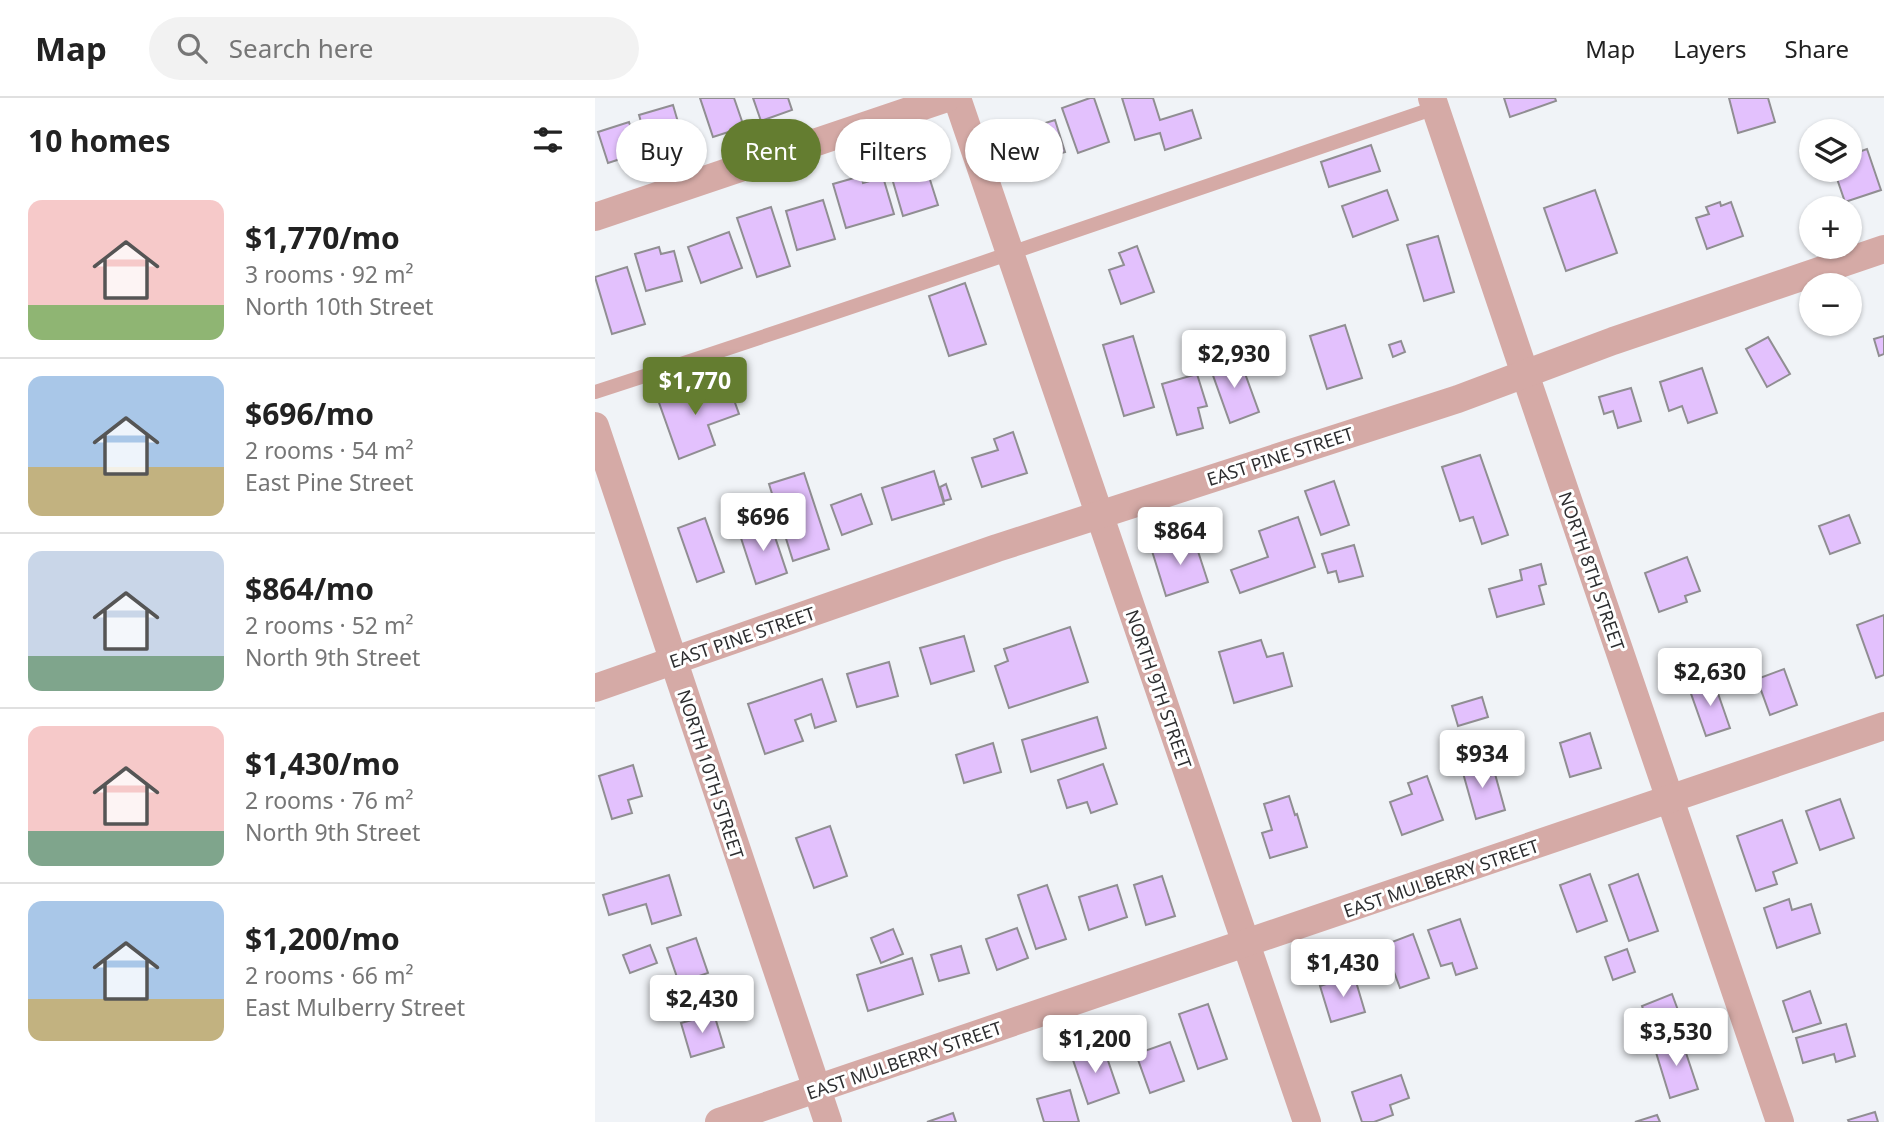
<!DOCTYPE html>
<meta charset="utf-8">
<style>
:root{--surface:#fff;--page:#f2f2f2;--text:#222;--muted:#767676;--line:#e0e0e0;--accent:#647d30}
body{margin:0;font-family:"Noto Sans",sans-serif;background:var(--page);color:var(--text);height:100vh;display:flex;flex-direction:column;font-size:26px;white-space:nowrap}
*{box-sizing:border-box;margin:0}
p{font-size:23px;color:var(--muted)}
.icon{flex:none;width:38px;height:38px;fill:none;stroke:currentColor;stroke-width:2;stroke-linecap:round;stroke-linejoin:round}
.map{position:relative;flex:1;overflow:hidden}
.panel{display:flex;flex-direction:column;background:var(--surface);width:595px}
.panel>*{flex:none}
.guide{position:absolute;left:21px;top:21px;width:665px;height:63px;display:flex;gap:14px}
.buttons{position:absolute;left:1204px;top:21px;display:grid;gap:14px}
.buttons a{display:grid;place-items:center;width:63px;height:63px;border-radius:50%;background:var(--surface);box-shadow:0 2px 5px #0004;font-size:35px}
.price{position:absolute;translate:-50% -60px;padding:0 16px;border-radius:7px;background:#fff;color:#222;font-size:23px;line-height:46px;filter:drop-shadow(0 2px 4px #0008)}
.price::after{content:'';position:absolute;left:50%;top:42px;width:21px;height:16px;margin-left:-10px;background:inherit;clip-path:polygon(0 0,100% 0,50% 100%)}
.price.active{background:var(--accent);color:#fff}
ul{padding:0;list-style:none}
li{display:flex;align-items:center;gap:21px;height:175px;padding:0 28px}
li+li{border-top:2px solid var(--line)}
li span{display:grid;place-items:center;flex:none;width:196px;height:140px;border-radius:14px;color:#555}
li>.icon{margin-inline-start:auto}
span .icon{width:84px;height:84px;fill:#fffc;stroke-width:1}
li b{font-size:30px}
h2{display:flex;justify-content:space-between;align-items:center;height:84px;padding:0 28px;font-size:30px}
.pill{padding:0 24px;border-radius:32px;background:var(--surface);box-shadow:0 2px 5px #0004;font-size:24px;line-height:63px}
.pill.active{background:var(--accent);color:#fff}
header{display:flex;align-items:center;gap:42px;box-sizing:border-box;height:98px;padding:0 35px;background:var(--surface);border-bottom:2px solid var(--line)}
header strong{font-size:33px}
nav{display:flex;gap:38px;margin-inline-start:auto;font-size:24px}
.search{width:490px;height:63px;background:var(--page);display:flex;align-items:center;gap:18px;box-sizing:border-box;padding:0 24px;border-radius:38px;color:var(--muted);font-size:26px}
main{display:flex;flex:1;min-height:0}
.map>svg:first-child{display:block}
.building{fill:#e3c1fd;stroke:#908e92;stroke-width:2}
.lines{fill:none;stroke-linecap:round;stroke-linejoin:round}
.lane{stroke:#d5aaa6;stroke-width:14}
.street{stroke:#d5aaa6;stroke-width:28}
.labels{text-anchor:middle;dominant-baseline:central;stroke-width:6;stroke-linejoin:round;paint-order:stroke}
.street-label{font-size:18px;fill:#2d2e30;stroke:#fff}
</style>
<header>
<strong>Map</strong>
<div class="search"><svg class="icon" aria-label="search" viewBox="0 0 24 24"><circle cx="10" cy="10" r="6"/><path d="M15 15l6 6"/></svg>Search here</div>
<nav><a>Map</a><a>Layers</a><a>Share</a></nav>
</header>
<main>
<section class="panel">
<h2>10 homes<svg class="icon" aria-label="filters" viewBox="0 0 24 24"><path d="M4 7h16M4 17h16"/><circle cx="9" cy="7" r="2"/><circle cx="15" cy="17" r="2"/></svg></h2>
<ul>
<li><span style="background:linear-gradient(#f6c9c9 75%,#8fb573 0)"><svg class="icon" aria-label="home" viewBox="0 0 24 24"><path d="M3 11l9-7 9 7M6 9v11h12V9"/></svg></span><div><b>$1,770/mo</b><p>3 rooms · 92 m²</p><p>North 10th Street</p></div></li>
<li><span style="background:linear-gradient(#a9c7e8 65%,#c2b280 0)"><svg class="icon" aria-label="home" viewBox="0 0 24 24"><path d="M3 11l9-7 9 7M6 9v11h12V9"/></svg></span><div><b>$696/mo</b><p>2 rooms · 54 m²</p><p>East Pine Street</p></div></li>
<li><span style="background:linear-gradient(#c9d6e8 75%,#7fa58c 0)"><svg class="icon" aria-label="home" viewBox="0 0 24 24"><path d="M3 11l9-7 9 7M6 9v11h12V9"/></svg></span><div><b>$864/mo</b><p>2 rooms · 52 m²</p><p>North 9th Street</p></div></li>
<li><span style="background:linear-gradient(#f6c9c9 75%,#7fa58c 0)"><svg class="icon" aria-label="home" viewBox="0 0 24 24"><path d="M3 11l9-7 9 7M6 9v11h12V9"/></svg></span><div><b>$1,430/mo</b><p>2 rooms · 76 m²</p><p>North 9th Street</p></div></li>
<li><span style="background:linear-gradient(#a9c7e8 70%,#c2b280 0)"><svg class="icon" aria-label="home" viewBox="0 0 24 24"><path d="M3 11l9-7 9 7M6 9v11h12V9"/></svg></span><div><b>$1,200/mo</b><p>2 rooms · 66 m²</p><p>East Mulberry Street</p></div></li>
</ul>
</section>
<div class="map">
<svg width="1289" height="1024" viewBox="0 0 1289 1024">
<rect width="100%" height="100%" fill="#f0f3f7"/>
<g class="building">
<path d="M105 0H139L149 29 118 39Z"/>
<path d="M158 0H193L197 12 166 23Z"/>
<path d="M495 0H499L514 44 483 55 467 10Z"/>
<path d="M527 0H558L565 22 597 12 606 40 570 52 565 35 540 42Z"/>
<path d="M909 0H960L961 3 915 19Z"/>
<path d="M1134 0H1173L1180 24 1143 35Z"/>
<path d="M78 7 90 48 56 58 44 17Z"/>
<path d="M460 22 470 54 446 61 449 68 433 73 421 34Z"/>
<path d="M34 24 44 55 13 65 3 34Z"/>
<path d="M776 47 785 73 734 89 726 64Z"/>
<path d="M1272 51 1286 92 1250 104 1239 72H1255V57Z"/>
<path d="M330 66 343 107 308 118 296 77Z"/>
<path d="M266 78 268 85 288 79 299 116 251 130 238 86Z"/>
<path d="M792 92 803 122 758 139 747 108Z"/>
<path d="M1000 92 1022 155 971 173 949 110Z"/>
<path d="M228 102 240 141 202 152 191 113Z"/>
<path d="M1125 104 1126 108 1136 104 1148 138 1112 151 1101 120 1114 116 1111 109Z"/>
<path d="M176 109 195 168 162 179 142 120Z"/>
<path d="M134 134 147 170 106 185 93 149Z"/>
<path d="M843 138 859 194 829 203 812 147Z"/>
<path d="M542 148 559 194 526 206 514 172 529 167 524 155Z"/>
<path d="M64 149 66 156 79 153 87 183 51 193 40 156Z"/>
<path d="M32 169 50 226 17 236 0 179Z"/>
<path d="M370 185 391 246 354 258 334 198Z"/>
<path d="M750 227 767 280 732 291 715 238Z"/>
<path d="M538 238 559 309 529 318 508 247Z"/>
<path d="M1289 238V256L1284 258 1279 241Z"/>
<path d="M1173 239 1195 276 1172 289 1151 251Z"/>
<path d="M806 243 810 254 798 259 794 247Z"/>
<path d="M644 259 664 314 635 325 615 269Z"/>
<path d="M1107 270 1122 315 1093 325 1087 308 1074 313 1065 284Z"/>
<path d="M602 276 612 308 603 310 608 330 582 337 567 286Z"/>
<path d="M99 286 103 299 134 288 144 316 113 327 120 347 84 361 62 299Z"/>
<path d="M1036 290 1046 323 1023 330 1018 313 1009 316 1004 299Z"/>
<path d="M418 334 432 375 387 389 377 360 403 352 399 341Z"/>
<path d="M885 357 913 437 887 446 878 419 865 423 847 369Z"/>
<path d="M339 373 349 406 297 422 287 390Z"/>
<path d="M209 375 234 451 198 463 174 386Z"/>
<path d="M739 383 754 427 726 437 710 393Z"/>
<path d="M351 386 356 401 349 403 345 389Z"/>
<path d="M266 396 277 426 247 437 236 407Z"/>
<path d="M1254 417 1265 445 1235 456 1224 428Z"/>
<path d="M703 419 720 469 645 495 636 472 673 459 664 433Z"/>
<path d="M110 420 129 474 102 484 83 430Z"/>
<path d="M175 424 192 475 161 486 144 434Z"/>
<path d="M599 441 613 484 571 498 557 453Z"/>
<path d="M759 447 768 478 744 484 741 473 733 475 727 456Z"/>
<path d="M1092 459 1105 493 1090 498 1092 504 1064 514 1050 475Z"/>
<path d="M946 466 951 486 944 488 949 506 902 519 894 491 927 482 925 472Z"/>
<path d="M1289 517V577L1281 580 1262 527Z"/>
<path d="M475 529 493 584 414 610 400 568 413 563 409 551Z"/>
<path d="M369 538 379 573 336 586 325 550Z"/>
<path d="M666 542 672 559 688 555 697 588 639 605 624 554Z"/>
<path d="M294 564 303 598 262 609 252 576Z"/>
<path d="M1189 571 1202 607 1175 617 1162 581Z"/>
<path d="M227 581 241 623 220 630 216 616 200 622 208 643 170 656 153 606Z"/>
<path d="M1118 581 1135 630 1111 638 1094 590Z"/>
<path d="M887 599 893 619 863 628 857 608Z"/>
<path d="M502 619 511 650 436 674 427 642Z"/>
<path d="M995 635 1006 670 975 679 965 645Z"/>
<path d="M398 645 406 674 369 685 361 657Z"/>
<path d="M886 662 890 679 900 676 910 712 881 721 866 668Z"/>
<path d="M508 666 522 706 496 715 492 704 472 710 463 682Z"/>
<path d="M38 667 47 698 33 702 37 715 17 721 4 678Z"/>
<path d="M832 678 848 722 807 737 795 704 817 696 813 685Z"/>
<path d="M694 698 700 717 702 716 712 749 675 760 667 735 677 732 669 706Z"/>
<path d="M1245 701 1259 740 1225 752 1211 713Z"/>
<path d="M1187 722 1202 765 1178 774 1182 786 1161 793 1142 738Z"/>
<path d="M235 728 252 778 219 790 201 740Z"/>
<path d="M995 776 1012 823 982 834 965 787Z"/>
<path d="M1043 776 1063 833 1034 843 1014 787Z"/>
<path d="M74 777 86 817 57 826 51 806 14 817 8 797Z"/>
<path d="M567 778 580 818 551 827 539 787Z"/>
<path d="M452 787 471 841 441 851 423 797Z"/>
<path d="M522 787 532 819 494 832 484 799Z"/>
<path d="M1194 801 1197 812 1216 806 1225 835 1182 850 1169 810Z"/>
<path d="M865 821 882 870 861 877 857 865 846 868 833 832Z"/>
<path d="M422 830 433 860 402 872 391 841Z"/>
<path d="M298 831 308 856 286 865 276 840Z"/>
<path d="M818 836 834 880 805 890 789 847Z"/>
<path d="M101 840 113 875 84 885 72 850Z"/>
<path d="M55 847 62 865 35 875 28 857Z"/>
<path d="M366 848 374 875 344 883 336 857Z"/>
<path d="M1032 851 1040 874 1018 882 1010 859Z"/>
<path d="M317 860 328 896 273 913 262 877Z"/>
<path d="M759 877 770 914 736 924 725 888Z"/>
<path d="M1215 893 1226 925 1198 934 1188 903Z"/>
<path d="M1077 896 1087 923 1056 934 1047 908Z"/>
<path d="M613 906 632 961 603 971 584 916Z"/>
<path d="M119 916 129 949 96 959 86 925Z"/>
<path d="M1251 926 1260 958 1241 964 1239 956 1208 965 1201 940Z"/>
<path d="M1086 940 1103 991 1075 1000 1059 948Z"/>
<path d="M575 944 589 983 555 995 541 956Z"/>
<path d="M508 948 524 995 493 1006 477 959Z"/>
<path d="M806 977 814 1000 795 1007 798 1017 779 1024H767L757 994Z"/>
<path d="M475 992 484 1024H449L442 1001Z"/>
<path d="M1280 1014 1283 1024H1254L1253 1022Z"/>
<path d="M358 1015 361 1024H332Z"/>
<path d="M1062 1017 1065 1024H1040Z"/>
</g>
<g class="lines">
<path class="lane" d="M0 294C281 203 560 105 840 10"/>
<g class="street">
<path d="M362 0 712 1024"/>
<path d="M837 0 930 276 1185 1024"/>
<path d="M0 119 352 0"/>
<path d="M0 328 233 1024"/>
<path d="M0 590 402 450 863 301 1018 243 1289 151"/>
<path d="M124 1024 1289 628"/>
</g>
</g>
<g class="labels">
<g class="street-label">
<text transform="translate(685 358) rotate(-18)">EAST PINE STREET</text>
<text transform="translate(997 473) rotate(71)">NORTH 8TH STREET</text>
<text transform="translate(147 539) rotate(-19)">EAST PINE STREET</text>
<text transform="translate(564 591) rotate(71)">NORTH 9TH STREET</text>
<text transform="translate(116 676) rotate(72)">NORTH 10TH STREET</text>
<text transform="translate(846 780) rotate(-19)">EAST MULBERRY STREET</text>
<text transform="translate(309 962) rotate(-19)">EAST MULBERRY STREET</text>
</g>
</g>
</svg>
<div class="buttons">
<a><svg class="icon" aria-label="layers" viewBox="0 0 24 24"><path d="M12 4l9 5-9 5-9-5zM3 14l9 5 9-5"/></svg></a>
<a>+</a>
<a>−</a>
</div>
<b class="price" style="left:639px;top:292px">$2,930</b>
<b class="price active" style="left:100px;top:319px">$1,770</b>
<b class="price" style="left:168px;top:455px">$696</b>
<b class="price" style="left:585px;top:469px">$864</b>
<b class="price" style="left:1115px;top:610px">$2,630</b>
<b class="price" style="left:887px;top:692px">$934</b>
<b class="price" style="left:748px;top:901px">$1,430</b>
<b class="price" style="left:107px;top:937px">$2,430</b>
<b class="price" style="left:1081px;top:970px">$3,530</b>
<b class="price" style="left:500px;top:977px">$1,200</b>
<div class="guide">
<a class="pill">Buy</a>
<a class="pill active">Rent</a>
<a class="pill">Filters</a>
<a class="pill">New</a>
</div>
</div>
</main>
